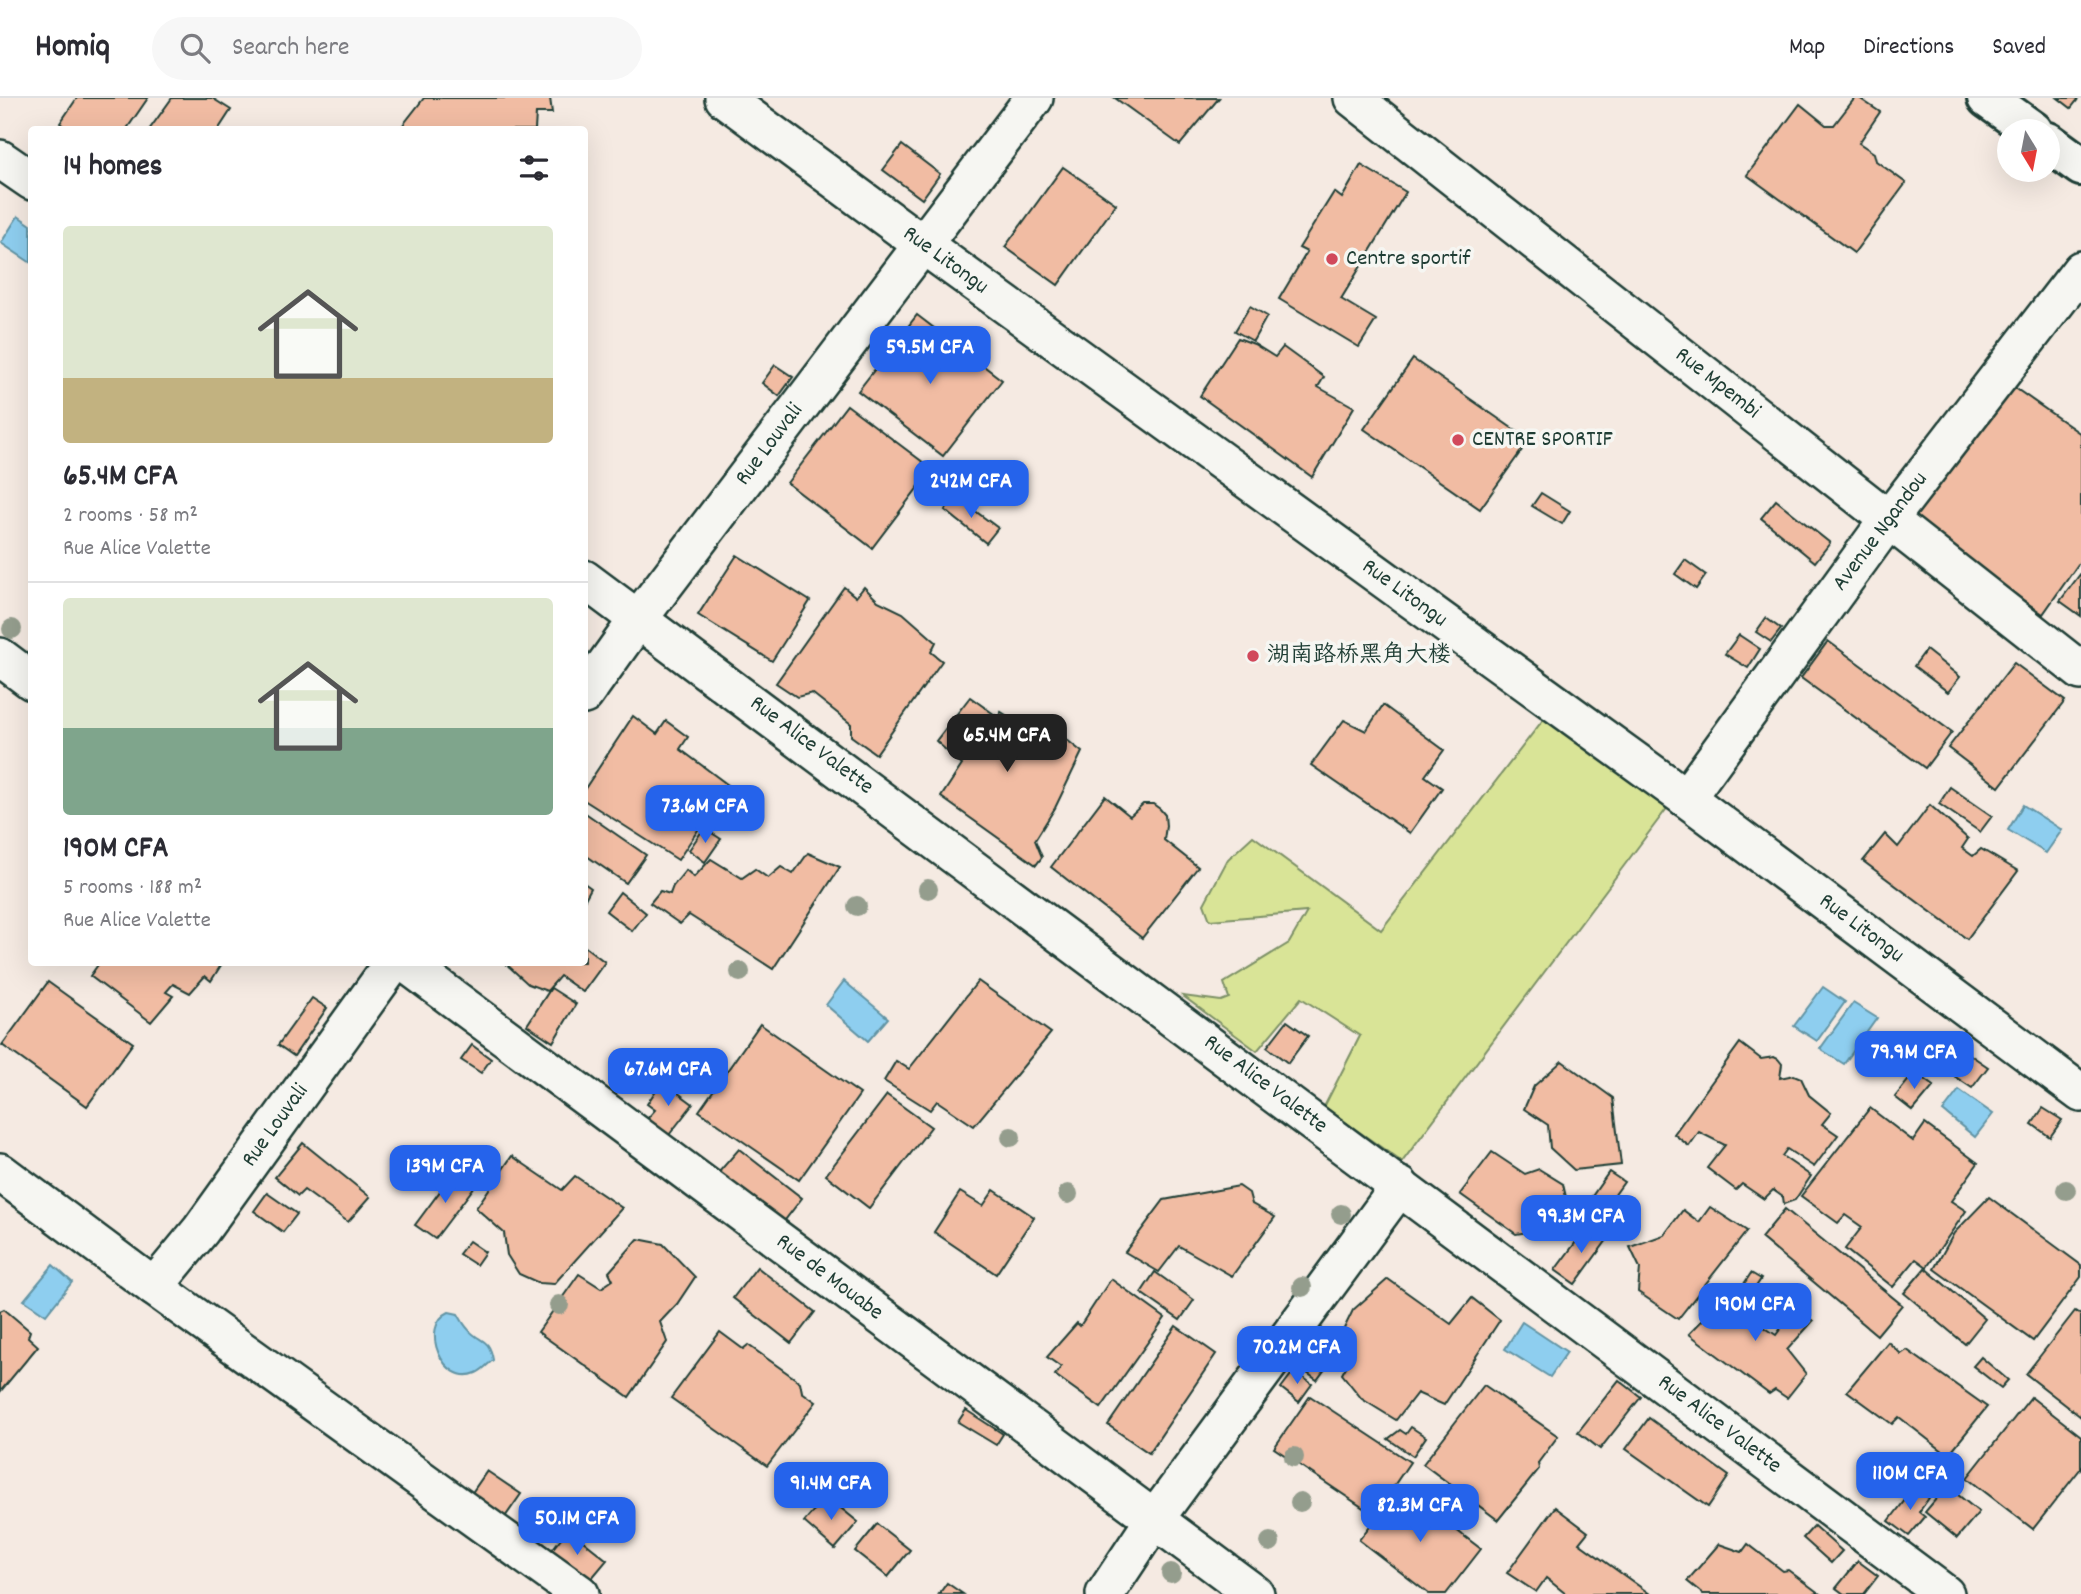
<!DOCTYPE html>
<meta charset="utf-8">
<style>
:root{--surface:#fff;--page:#f7f7f7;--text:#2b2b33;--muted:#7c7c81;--line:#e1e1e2;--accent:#2563eb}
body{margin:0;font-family:Dekko,"LXGW WenKai TC",sans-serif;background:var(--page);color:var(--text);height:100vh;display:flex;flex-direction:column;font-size:26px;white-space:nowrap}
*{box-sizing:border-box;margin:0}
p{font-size:23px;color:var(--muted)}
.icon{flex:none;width:38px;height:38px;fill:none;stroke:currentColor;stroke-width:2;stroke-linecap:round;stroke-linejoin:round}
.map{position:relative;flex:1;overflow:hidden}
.side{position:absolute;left:28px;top:28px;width:560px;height:840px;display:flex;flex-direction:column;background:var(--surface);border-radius:7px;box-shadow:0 7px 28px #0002}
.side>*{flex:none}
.needle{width:46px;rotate:170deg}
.tools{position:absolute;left:1997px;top:21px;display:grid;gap:14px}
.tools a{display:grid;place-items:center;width:63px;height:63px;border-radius:50%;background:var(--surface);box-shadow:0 7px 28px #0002;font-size:35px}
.price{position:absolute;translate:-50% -60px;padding:0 16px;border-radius:14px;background:var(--accent);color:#fff;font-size:23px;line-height:46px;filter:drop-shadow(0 2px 4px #0008)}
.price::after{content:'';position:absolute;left:50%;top:42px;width:21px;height:16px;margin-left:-10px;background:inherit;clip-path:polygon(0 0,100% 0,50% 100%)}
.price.selected{background:#222;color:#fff}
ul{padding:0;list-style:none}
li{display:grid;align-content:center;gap:14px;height:371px;padding:0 35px}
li+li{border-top:2px solid var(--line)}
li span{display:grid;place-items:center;height:217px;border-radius:7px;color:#555}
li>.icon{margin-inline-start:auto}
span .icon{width:126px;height:126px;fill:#fffc;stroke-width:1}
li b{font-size:30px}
h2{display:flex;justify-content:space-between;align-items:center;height:84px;padding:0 35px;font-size:30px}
header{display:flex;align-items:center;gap:42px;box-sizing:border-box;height:98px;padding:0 35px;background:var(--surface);border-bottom:2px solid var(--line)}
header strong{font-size:33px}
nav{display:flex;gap:38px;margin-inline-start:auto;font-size:24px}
.search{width:490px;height:63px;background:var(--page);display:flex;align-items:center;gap:18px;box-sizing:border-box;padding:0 24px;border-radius:38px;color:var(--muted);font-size:26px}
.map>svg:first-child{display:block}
.green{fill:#d9e497;stroke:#7c9066;stroke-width:2}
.water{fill:#8eceef;stroke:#6294a4;stroke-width:2}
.building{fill:#f1bca3;stroke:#1f3d34;stroke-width:2}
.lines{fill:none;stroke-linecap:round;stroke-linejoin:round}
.street-casing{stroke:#1f3d34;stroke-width:42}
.secondary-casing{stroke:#1f3d34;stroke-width:44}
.street{stroke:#f6f6f2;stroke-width:37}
.secondary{stroke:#f6f6f2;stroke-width:38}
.tree{fill:#949d8d}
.poi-dot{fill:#d1495b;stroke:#f6f6f2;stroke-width:2.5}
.labels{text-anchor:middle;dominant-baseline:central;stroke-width:7;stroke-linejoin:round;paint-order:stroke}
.poi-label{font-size:23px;fill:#1f3d34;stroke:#f6f6f2;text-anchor:start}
.street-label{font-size:23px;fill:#1f3d34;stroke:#f6f6f2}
</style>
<header>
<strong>Homiq</strong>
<div class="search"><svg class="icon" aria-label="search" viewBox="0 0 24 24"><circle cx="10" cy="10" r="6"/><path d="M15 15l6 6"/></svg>Search here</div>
<nav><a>Map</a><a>Directions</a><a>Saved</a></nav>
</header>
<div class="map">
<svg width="2081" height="1496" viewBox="0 0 2081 1496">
<rect width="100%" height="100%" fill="#f5eae2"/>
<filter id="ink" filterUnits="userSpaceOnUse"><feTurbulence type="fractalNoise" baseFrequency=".0143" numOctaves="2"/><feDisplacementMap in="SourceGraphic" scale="14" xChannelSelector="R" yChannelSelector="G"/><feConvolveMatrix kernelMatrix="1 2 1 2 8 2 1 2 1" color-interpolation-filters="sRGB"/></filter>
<g filter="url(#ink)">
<path class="green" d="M1553 609 1671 705 1402 1064 1324 1009 1360 938 1301 900 1257 953 1183 898 1221 903 1229 900 1224 885 1289 845 1307 814 1210 822 1204 806 1228 761 1253 738 1381 832Z"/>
<g class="water">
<path d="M18 118 31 127V165L1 145Z"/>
<path d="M2023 707 2062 732 2046 755 2008 732Z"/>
<path d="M844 883 888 920 868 943 826 907Z"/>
<path d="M1823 889 1845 904 1817 943 1794 928Z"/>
<path d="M1853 905 1877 920 1844 966 1820 951Z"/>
<path d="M1959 992 1993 1016 1975 1039 1943 1013Z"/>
<path d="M53 1167 72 1184 46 1217 24 1202Z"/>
<path d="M449 1214 458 1216C461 1221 464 1227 468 1231 479 1245 489 1238 493 1262 488 1266 482 1273 476 1275 443 1289 418 1228 449 1214Z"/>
<path d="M1522 1224 1567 1254 1550 1279 1505 1251Z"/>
</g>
<g class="building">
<path d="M77 0H148L126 32H68L60 25Z"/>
<path d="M172 0H212L231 12 218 32H149Z"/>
<path d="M424 0H550L552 15H536L535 32H399Z"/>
<path d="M1115 0H1219L1180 47Z"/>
<path d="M1855 0H1859L1880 14 1859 45 1874 55 1876 63 1906 85 1854 155 1747 77 1800 6 1826 27H1834Z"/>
<path d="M2058 0H2079L2071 10Z"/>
<path d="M902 47 940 76 922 101 883 72Z"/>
<path d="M1361 67 1406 94 1341 201 1376 222 1359 249 1279 201 1307 154 1299 150 1334 94 1342 100Z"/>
<path d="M1063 69 1116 106 1058 187 1005 149Z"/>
<path d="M1250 208 1267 218 1253 243 1235 233Z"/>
<path d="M917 217 1002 282 943 358 858 293Z"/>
<path d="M1238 240 1254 246 1275 259 1283 249 1324 279 1318 289 1354 309 1312 379 1200 298Z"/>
<path d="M1413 261 1529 342 1480 411 1364 331Z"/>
<path d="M775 267 793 279 779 298 762 285Z"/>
<path d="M2008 285 2081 336V462L2043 516 1910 424Z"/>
<path d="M847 307 932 371 872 450 787 385Z"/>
<path d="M1541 395 1570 413 1562 426 1532 408Z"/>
<path d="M955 398 998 430 986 445 945 412Z"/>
<path d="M1776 402 1830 445 1815 464 1761 420Z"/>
<path d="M737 457 810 503 772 563 698 517Z"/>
<path d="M1685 462 1706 477 1696 491 1675 476Z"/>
<path d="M2081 475V518L2060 503Z"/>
<path d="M844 489 856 499 864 489 878 503 903 515 936 544 931 554 942 563 876 656 851 638V626L812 595 797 599 776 585Z"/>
<path d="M1766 520 1781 531 1771 544 1756 534Z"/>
<path d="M1739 537 1760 551 1748 570 1725 556Z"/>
<path d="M1828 543 1952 634 1925 670 1801 580Z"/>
<path d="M1926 552 1960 579 1948 594 1914 568Z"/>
<path d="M2014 565 2065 603 1999 689 1948 650Z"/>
<path d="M970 599 998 619 1001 614 1026 630 1032 623 1057 634 1082 654 1055 710 1035 742 1042 759 1036 767 941 699 962 667 936 643Z"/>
<path d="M1383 607 1444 652 1425 678 1442 690 1410 735 1311 667 1344 622 1366 633Z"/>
<path d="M633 618 657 636 666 623 688 639 680 651 728 687 678 762 584 702V692Z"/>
<path d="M1950 689 1992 718 1980 734 1939 706Z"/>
<path d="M1105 698 1130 718 1143 706H1153L1160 711 1165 717 1166 728 1164 742 1198 769 1142 840 1051 769Z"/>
<path d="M1930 707 1968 741 1962 750 1973 758 1981 751 2018 773 1967 841 1863 763 1885 736 1898 749Z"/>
<path d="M584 714 646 757 626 785 584 756Z"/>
<path d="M704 730 721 741 705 764 689 752Z"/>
<path d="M808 755 840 769 773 871 689 817 680 826 650 805 660 793 670 796 673 788 686 772 694 779 711 761 742 780 755 771 768 780 781 769 793 776Z"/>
<path d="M584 785 591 790 585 801H584Z"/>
<path d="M620 794 646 815 632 833 606 813Z"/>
<path d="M584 848 605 864 583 894 560 878 547 893 528 886 504 864H584Z"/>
<path d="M100 864H223L211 883 205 878 190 895 173 886 166 894 173 898 151 924 90 878Z"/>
<path d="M978 883 1051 935 974 1028 937 1003 930 1012 884 983 896 963 909 971Z"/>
<path d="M48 884 133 945 87 1008 2 947Z"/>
<path d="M551 890 576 906 553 944 527 927Z"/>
<path d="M312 900 327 910 294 958 278 947Z"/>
<path d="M1287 923 1308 938 1288 965 1267 949Z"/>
<path d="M760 926 860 996 799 1082 699 1013Z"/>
<path d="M1740 945 1761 961 1774 959 1778 961 1782 966 1780 980 1794 977 1801 980 1809 997 1831 1015 1822 1026 1838 1037 1814 1069 1787 1051 1782 1058 1811 1078 1795 1102 1784 1106 1783 1099 1773 1092 1764 1101 1742 1086 1736 1092 1707 1070 1725 1047 1699 1034 1689 1048 1674 1036Z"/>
<path d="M472 947 491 961 481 975 461 962Z"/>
<path d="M1969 956 1988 969 1972 990 1954 978Z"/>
<path d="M1562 963 1613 1000 1621 1067 1574 1072 1550 1050 1548 1027 1524 1011 1534 988Z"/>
<path d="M1915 974 1934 988 1913 1013 1895 999Z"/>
<path d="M662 983 693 1006 669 1037 646 1022 655 1012 647 1006Z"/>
<path d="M887 997 931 1029 869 1110 826 1077Z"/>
<path d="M1870 1010 1913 1043 1925 1026 1978 1065 1951 1103 1966 1113 1927 1169 1916 1161 1893 1189 1845 1151 1862 1129 1845 1117 1838 1125 1801 1098Z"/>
<path d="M2043 1010 2062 1022 2050 1039 2032 1026Z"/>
<path d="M303 1045 370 1099 348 1124 304 1092 298 1098 275 1079Z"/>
<path d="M739 1051 802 1100 782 1126 718 1075Z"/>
<path d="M1492 1054 1525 1076 1539 1071 1563 1086 1572 1127 1516 1136 1460 1096Z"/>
<path d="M512 1058 562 1092 575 1078 622 1110 554 1186 539 1185 519 1176 507 1157 504 1135 476 1110Z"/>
<path d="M455 1073 475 1088 435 1141 415 1127Z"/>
<path d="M1609 1074 1624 1084 1601 1116 1586 1107Z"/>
<path d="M1239 1088 1249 1095 1252 1106 1275 1119 1232 1178 1179 1148 1159 1174 1125 1154 1164 1102Z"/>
<path d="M994 1092 1034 1119 996 1176 934 1134 960 1094 983 1108Z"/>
<path d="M267 1095 297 1116 283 1134 254 1113Z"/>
<path d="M1989 1099 2081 1167V1179L2033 1243 1934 1171 1954 1135Z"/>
<path d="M1710 1109 1747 1133 1678 1221 1638 1194 1640 1170 1630 1149 1664 1137 1683 1112 1699 1124Z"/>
<path d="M1785 1111 1902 1207 1877 1237 1761 1140Z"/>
<path d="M1588 1128 1607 1142 1575 1186 1555 1172Z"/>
<path d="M638 1141 663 1146 695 1179 677 1206 660 1224 667 1244 629 1299 538 1234 579 1176 601 1190 613 1182 609 1174Z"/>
<path d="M469 1143 485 1154 476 1167 459 1156Z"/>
<path d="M757 1169 815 1214 791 1245 733 1200Z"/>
<path d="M1925 1170 1985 1221 1965 1246 1904 1195Z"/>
<path d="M1155 1174 1194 1202 1180 1222 1141 1195Z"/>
<path d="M1751 1175 1761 1181 1740 1213 1776 1237 1797 1208 1813 1223 1787 1252 1806 1276 1787 1300 1775 1292 1769 1296 1689 1236 1718 1206 1727 1212Z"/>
<path d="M1111 1181 1165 1220 1101 1310 1055 1277 1061 1269 1047 1259 1077 1225 1080 1228Z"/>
<path d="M1388 1181 1451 1226 1472 1200 1500 1222 1444 1307 1417 1295 1396 1322 1362 1301 1342 1276 1351 1260 1338 1243 1353 1212Z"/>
<path d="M4 1211 30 1233 28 1239 38 1248 0 1294V1213Z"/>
<path d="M2075 1213 2081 1217V1319L2026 1276Z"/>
<path d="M1176 1228 1216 1256 1149 1355 1108 1327Z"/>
<path d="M720 1234 743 1251 748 1247 800 1284 802 1294 816 1304 767 1368 671 1300Z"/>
<path d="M1888 1244 1901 1256 1907 1252 1987 1309 1948 1357 1899 1319 1892 1326 1847 1293Z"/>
<path d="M1316 1247 1334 1259 1317 1282 1300 1270Z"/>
<path d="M1981 1259 2008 1282 2001 1290 1973 1268Z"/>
<path d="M1294 1273 1312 1286 1299 1304 1281 1290Z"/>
<path d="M1619 1282 1641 1299 1600 1351 1578 1334Z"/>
<path d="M1484 1287 1558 1338 1538 1365 1539 1371 1498 1422 1423 1366Z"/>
<path d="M1310 1298 1410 1364 1374 1417 1274 1350Z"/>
<path d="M2031 1299 2081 1338V1370L2033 1431 1967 1380Z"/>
<path d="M966 1312 1003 1336 996 1347 958 1324Z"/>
<path d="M1649 1320 1729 1378 1708 1409 1626 1351Z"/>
<path d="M1411 1329 1426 1339 1413 1358 1388 1341 1400 1332 1406 1336Z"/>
<path d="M487 1373 521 1396 503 1422 469 1399Z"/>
<path d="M1947 1388 1979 1414 1957 1440 1925 1414Z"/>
<path d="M1400 1389 1481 1451 1446 1496H1429L1359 1442Z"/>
<path d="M1915 1389 1929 1400 1919 1414 1925 1419 1909 1438 1889 1423Z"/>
<path d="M826 1398 858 1424 835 1451 804 1424Z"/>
<path d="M1555 1409 1588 1434 1579 1445 1650 1496H1566L1546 1480 1536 1494 1507 1475Z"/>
<path d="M877 1426 910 1452 888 1479 855 1453Z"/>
<path d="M1814 1428 1842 1453 1831 1465 1803 1440Z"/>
<path d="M568 1431 607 1462 586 1487 548 1457Z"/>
<path d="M1719 1446 1742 1454 1748 1446 1783 1473 1788 1472 1820 1496H1703L1687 1483Z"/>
<path d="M1858 1463 1878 1478 1864 1496H1844L1836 1490Z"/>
<path d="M947 1485 963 1496H939Z"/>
</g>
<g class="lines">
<g class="street-casing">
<g id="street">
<path d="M724 0 922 146 1686 700 2081 995"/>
<path d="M1353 0 2081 573"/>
<path d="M0 61 32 83"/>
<path d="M584 481 1945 1496"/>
<path d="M0 559 32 583"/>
<path d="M584 597 639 520 1034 0"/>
<path d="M1686 700 1889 421 2081 172"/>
<path d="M404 864 1255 1496"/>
<path d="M0 1074 154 1189 580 1496"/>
<path d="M154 1189 201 1132 394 864"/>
<path d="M1105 1496 1154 1422 1400 1088"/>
</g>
</g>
<g class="secondary-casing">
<g id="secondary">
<path d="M1987 0 2033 33"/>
<path d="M2048 44 2081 68"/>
</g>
</g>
<use href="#street" class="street"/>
<use href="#secondary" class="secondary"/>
</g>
<g class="tree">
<circle cx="12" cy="531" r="10"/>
<circle cx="928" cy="791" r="10"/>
<circle cx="857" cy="808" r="10"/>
<circle cx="740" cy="874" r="10"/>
<circle cx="1011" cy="1039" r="10"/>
<circle cx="2066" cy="1092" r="10"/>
<circle cx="1068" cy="1096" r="10"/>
<circle cx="1341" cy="1116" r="10"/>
<circle cx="1302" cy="1189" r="10"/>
<circle cx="559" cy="1207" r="10"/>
<circle cx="1294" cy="1359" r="10"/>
<circle cx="1300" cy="1404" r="10"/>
<circle cx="1270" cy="1444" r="10"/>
<circle cx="1171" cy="1475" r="10"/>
</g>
</g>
<g class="poi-dot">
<circle cx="1332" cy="161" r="7"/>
<circle cx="1458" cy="342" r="7"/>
<circle cx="1253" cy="558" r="7"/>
</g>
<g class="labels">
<g class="poi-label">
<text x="1346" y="161">Centre sportif</text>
<text x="1472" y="342">CENTRE SPORTIF</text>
<text x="1267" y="558">湖南路桥黑角大楼</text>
</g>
<g class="street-label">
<text transform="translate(945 163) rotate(36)">Rue Litongu</text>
<text transform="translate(1717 286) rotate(38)">Rue Mpembi</text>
<text transform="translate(770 347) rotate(-53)">Rue Louvali</text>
<text transform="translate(1881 434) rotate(-53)">Avenue Ngandou</text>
<text transform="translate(1404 496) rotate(36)">Rue Litongu</text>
<text transform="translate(811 648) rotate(37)">Rue Alice Valette</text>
<text transform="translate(1861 831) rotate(37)">Rue Litongu</text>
<text transform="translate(1265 987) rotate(37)">Rue Alice Valette</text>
<text transform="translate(276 1028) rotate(-54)">Rue Louvali</text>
<text transform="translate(829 1180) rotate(37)">Rue de Mouabe</text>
<text transform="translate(1719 1327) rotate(37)">Rue Alice Valette</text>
</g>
</g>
</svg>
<div class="tools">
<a><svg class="needle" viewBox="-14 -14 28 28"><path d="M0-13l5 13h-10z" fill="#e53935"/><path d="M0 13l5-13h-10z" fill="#7c7c81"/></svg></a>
</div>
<b class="price" style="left:930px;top:288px">59.5M CFA</b>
<b class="price" style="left:971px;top:422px">242M CFA</b>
<b class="price selected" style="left:1007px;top:676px">65.4M CFA</b>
<b class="price" style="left:705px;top:747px">73.6M CFA</b>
<b class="price" style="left:1914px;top:993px">79.9M CFA</b>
<b class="price" style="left:668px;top:1010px">67.6M CFA</b>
<b class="price" style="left:445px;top:1107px">139M CFA</b>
<b class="price" style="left:1581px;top:1157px">99.3M CFA</b>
<b class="price" style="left:1755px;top:1245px">190M CFA</b>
<b class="price" style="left:1297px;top:1288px">70.2M CFA</b>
<b class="price" style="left:1910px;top:1414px">110M CFA</b>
<b class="price" style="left:831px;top:1424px">91.4M CFA</b>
<b class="price" style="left:1420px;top:1446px">82.3M CFA</b>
<b class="price" style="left:577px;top:1459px">50.1M CFA</b>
<section class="side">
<h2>14 homes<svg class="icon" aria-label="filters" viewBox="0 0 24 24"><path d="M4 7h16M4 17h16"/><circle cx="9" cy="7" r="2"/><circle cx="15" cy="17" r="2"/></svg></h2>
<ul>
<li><span style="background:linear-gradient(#dfe7d0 70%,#c2b280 0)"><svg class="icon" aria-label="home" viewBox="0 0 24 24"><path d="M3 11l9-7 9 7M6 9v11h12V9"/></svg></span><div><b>65.4M CFA</b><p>2 rooms · 58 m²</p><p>Rue Alice Valette</p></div></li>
<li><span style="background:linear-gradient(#dfe7d0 60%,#7fa58c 0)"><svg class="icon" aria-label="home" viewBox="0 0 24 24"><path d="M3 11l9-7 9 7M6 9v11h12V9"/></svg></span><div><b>190M CFA</b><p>5 rooms · 188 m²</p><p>Rue Alice Valette</p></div></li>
</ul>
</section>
</div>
